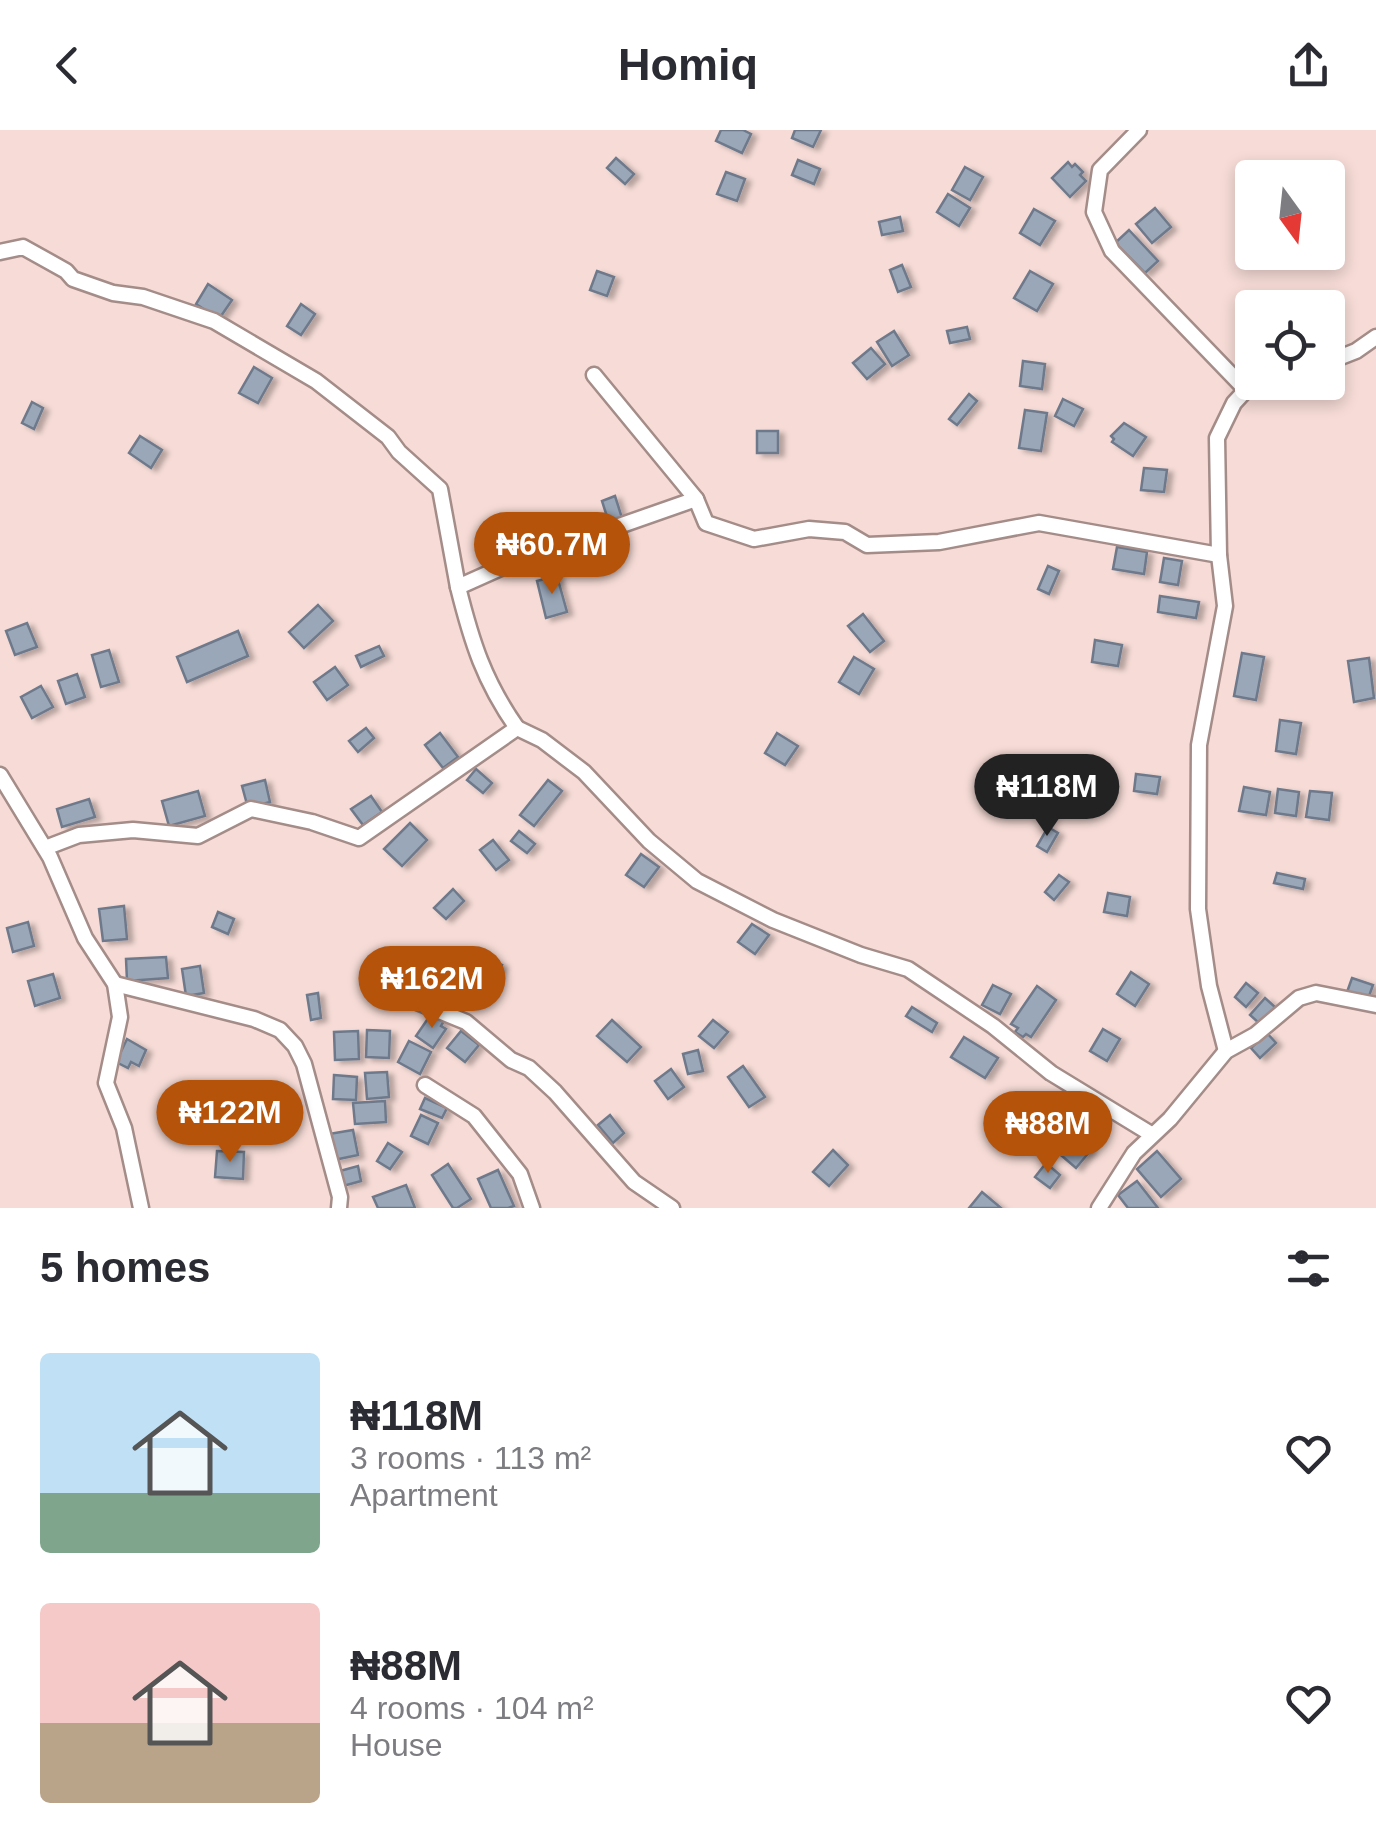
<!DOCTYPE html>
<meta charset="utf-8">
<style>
:root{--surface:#fff;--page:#f2f2f3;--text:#2b2b33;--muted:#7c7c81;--accent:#b45309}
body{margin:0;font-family:Helvetica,sans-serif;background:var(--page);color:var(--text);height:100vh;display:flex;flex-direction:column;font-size:38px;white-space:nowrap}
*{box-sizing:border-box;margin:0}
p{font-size:32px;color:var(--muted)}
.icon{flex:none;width:55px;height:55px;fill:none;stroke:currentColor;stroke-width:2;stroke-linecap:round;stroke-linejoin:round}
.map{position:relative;height:1078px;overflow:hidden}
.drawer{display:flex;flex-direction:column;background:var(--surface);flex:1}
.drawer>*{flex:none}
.needle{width:65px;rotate:165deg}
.controls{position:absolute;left:1235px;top:30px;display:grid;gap:20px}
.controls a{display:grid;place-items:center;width:110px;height:110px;border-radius:10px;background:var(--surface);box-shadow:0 5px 15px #0003;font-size:50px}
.price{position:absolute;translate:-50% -85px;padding:0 22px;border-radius:35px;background:var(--accent);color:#fff;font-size:32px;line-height:65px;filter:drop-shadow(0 2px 5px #0008)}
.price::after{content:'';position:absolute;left:50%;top:60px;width:30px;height:22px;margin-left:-15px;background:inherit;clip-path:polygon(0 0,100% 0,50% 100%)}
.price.current{background:#222;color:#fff}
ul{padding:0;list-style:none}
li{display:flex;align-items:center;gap:30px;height:250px;padding:0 40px}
li span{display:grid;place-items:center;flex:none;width:280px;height:200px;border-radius:10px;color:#555}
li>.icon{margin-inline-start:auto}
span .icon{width:120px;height:120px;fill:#fffc;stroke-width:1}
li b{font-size:42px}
h2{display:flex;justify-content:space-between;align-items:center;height:120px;padding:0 40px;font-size:42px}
header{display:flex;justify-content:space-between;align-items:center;height:130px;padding:0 40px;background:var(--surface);font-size:45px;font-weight:700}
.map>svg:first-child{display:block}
.building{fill:#9aa7b9;stroke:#6e7a8b;stroke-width:2.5;filter:url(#shadow)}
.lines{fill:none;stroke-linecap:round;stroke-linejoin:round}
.minor-casing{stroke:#a48c88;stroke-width:19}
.minor{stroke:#fff;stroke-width:14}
</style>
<header><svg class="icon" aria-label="back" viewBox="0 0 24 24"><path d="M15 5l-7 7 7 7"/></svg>Homiq<svg class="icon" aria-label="share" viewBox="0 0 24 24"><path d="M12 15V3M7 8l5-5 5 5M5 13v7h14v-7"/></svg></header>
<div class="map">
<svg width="1376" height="1078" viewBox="0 0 1376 1078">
<defs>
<filter id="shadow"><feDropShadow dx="5.5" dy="3" stdDeviation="2.5" flood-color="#0004"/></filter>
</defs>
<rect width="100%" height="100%" fill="#f6dbd6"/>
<g class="building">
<path d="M721 0H743L751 4 742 23 716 11Z"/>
<path d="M795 0H821L813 17 792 8Z"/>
<path d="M616 28 634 44 625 54 607 38Z"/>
<path d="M798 30 820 39 814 54 792 45Z"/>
<path d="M1068 32 1072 37 1075 34 1083 42 1080 45 1086 51 1070 67 1052 48Z"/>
<path d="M965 37 983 47 970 70 952 60Z"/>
<path d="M726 42 745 49 737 71 717 64Z"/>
<path d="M948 64 970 78 959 96 937 82Z"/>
<path d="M1155 78 1171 97 1152 113 1136 94Z"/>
<path d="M1034 79 1055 91 1040 115 1020 103Z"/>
<path d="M900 87 903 101 882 105 879 92Z"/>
<path d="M1129 100 1158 131 1145 143 1115 113Z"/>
<path d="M902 135 911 157 898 162 890 140Z"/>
<path d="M597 141 614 147 607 166 590 160Z"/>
<path d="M1030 141 1053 154 1037 181 1014 168Z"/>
<path d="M208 154 232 170 219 189 196 174Z"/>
<path d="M301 174 315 184 301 205 287 196Z"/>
<path d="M967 197 970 209 950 213 947 201Z"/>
<path d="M894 201 909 225 892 236 877 212Z"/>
<path d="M871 218 885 234 867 249 853 233Z"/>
<path d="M1023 231 1045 234 1042 259 1020 256Z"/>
<path d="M254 237 272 248 258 273 239 263Z"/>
<path d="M969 264 977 271 957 295 949 289Z"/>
<path d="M1063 269 1083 279 1074 296 1055 286Z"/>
<path d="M32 272 43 278 34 299 22 293Z"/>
<path d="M1025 280 1047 283 1041 321 1019 318Z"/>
<path d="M1124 293 1146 307 1133 326 1112 312 1114 309 1111 306Z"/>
<rect x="757" y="301" width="21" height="22"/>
<path d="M140 306 162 320 151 338 129 323Z"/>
<path d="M1144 338 1167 340 1164 362 1141 360Z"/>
<path d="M615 366 622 388 609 393 602 371Z"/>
<path d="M541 390 549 415 523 423 516 397Z"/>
<path d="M1117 417 1147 422 1144 444 1113 439Z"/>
<path d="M1164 428 1182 431 1178 455 1160 452Z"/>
<path d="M1048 436 1059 441 1049 464 1038 459Z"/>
<path d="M557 446 567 482 546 488 537 451Z"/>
<path d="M1160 466 1199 472 1196 488 1158 482Z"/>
<path d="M318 475 333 491 304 518 289 502Z"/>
<path d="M863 484 884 511 870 522 848 496Z"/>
<path d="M27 493 37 517 15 525 6 501Z"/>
<path d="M238 501 248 526 187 552 177 527Z"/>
<path d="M1095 510 1122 515 1118 536 1092 532Z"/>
<path d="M379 516 384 526 361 537 356 526Z"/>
<path d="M109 520 119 552 101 557 92 525Z"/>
<path d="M1242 523 1264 527 1256 570 1234 566Z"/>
<path d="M854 527 874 539 859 564 839 552Z"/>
<path d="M1369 528 1374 568 1354 572 1348 531Z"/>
<path d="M335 537 348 555 327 570 314 552Z"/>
<path d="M77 544 85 567 66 574 58 551Z"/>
<path d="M41 556 53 577 32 588 21 567Z"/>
<path d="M1280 590 1301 593 1296 624 1276 621Z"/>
<path d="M366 598 374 608 358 622 349 611Z"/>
<path d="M440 603 458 627 443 638 425 615Z"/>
<path d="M777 603 798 616 785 635 765 623Z"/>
<path d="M476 639 492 653 483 663 467 650Z"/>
<path d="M1136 644 1160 647 1157 664 1134 661Z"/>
<path d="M265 650 270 672 248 678 242 656Z"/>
<path d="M548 650 562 661 534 696 520 685Z"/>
<path d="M1244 657 1270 662 1266 685 1239 681Z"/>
<path d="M1278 659 1299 662 1296 686 1275 683Z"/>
<path d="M198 661 205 686 169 696 162 671Z"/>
<path d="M1310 661 1332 663 1329 690 1306 687Z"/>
<path d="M371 666 382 682 363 695 351 679Z"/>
<path d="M89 669 95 687 62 697 57 679Z"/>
<path d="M410 693 427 710 402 736 384 719Z"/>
<path d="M1048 697 1058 703 1047 722 1037 716Z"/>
<path d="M519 701 535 714 527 723 511 711Z"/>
<path d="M493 710 509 730 496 740 480 720Z"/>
<path d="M641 724 659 737 644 757 626 745Z"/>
<path d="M1277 743 1305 749 1303 759 1274 753Z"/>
<path d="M1059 745 1069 752 1054 770 1045 762Z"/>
<path d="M453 759 464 771 446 789 434 778Z"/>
<path d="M1108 763 1130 767 1127 786 1104 782Z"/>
<path d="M124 776 127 809 103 811 99 779Z"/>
<path d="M218 782 234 789 228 804 212 797Z"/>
<path d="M28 792 34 816 13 822 7 798Z"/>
<path d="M752 794 769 805 755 824 738 812Z"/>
<path d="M166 827 168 848 127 851 126 829Z"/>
<path d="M481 827 502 835 493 857 472 849Z"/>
<path d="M200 836 204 863 186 866 182 839Z"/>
<path d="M1131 842 1149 854 1135 876 1117 864Z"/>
<path d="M53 844 60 868 35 876 28 851Z"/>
<path d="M1352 848 1373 855 1368 869 1347 862Z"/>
<path d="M1246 853 1258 863 1246 877 1235 867Z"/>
<path d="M993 855 1011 864 1000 884 982 875Z"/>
<path d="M1037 856 1056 870 1031 907 1026 904 1023 907 1015 902 1018 898 1011 894Z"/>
<path d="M318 863 321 888 311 890 307 865Z"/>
<path d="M1265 868 1275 877 1260 894 1250 885Z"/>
<path d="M912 877 937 893 932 902 906 886Z"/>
<path d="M436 886 444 891 441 896 446 899 433 918 416 906 429 887 433 890Z"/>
<path d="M612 890 641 917 627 932 597 906Z"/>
<path d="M713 890 728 902 714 918 699 906Z"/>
<path d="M1103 899 1120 909 1107 931 1090 921Z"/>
<path d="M367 900 390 901 389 928 366 927Z"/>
<path d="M358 901 359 929 335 930 334 902Z"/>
<path d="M461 901 479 915 465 932 447 918Z"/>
<path d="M1267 903 1276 913 1260 928 1251 918Z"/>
<path d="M964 907 998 928 985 948 951 927Z"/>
<path d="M127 909 146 920 139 936 131 932 128 938 116 932Z"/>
<path d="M409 911 431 922 420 944 398 932Z"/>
<path d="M698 920 703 941 688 944 683 924Z"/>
<path d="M743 936 765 967 749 977 728 947Z"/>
<path d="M671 939 684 957 668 969 655 951Z"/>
<path d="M387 942 389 967 367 969 365 943Z"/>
<path d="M334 945 357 947 356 970 333 969Z"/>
<path d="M216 966 236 969 232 994 212 991Z"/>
<path d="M1057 966 1074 979 1057 1001 1040 988Z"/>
<path d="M425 968 447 978 442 988 420 979Z"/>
<path d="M385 971 386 992 355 994 353 973Z"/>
<path d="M421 985 438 993 428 1014 411 1006Z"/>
<path d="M610 985 624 1003 613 1013 598 995Z"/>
<path d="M353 1000 358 1025 334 1030 329 1004Z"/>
<path d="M1069 1002 1091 1020 1076 1038 1055 1020Z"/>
<path d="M388 1013 402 1022 390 1039 377 1031Z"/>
<path d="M833 1020 848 1035 829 1056 813 1042Z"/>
<path d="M217 1021 244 1022 243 1049 215 1047Z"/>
<path d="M1157 1021 1181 1049 1161 1067 1137 1039Z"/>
<path d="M1046 1033 1060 1045 1050 1058 1035 1047Z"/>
<path d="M448 1034 471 1069 457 1078H453L432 1045Z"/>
<path d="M358 1036 361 1051 343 1056 340 1041Z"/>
<path d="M498 1040 514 1076 508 1078H491L478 1049Z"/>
<path d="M1137 1051 1158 1078H1128L1118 1065Z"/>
<path d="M406 1055 415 1078H378L373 1067Z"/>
<path d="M982 1062 1001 1078H969Z"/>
</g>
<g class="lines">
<g class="minor-casing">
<g id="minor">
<path d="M1139 0 1100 40 1094 82 1112 121 1246 260"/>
<path d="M0 122 23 117 66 141 73 149 113 163 143 167 214 191 316 251 388 307 399 322 440 359 458 457"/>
<path d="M1328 232 1356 221 1376 207"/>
<path d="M594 245 696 369 706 393 754 409 809 399 845 402 867 415 939 412 1039 393 1219 425"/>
<path d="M517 598 542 610 584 642 649 711 697 751 773 790 861 825 908 839 993 896 1051 943 1151 1004"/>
<path d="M0 645 50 727 85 808 115 854 120 887 106 953 124 998 141 1078"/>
<path d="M45 718 79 705 133 700 198 706 251 679 312 692 359 708 517 598C484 551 472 513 458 457L505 436 696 369"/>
<path d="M115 854 254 889 280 900 295 916 304 934 340 1067 339 1078"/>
<path d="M373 854 466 892 511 930 529 938 555 962 634 1052 672 1078"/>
<path d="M1226 921 1209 856 1198 779 1199 615 1225 476 1219 425 1217 308 1234 273 1246 260 1265 252"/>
<path d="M425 955 474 986 520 1044 532 1078"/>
<path d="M1099 1078 1134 1023 1170 989 1226 921 1255 905 1299 868 1316 863 1376 875"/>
</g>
</g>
<use href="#minor" class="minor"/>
</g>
</svg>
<div class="controls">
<a><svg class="needle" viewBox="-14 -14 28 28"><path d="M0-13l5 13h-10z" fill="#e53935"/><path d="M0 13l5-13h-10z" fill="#7c7c81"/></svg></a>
<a><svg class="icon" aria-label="locate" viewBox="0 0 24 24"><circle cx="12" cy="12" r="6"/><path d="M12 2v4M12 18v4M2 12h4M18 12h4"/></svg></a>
</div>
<b class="price" style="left:552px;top:467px">₦60.7M</b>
<b class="price current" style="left:1047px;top:709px">₦118M</b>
<b class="price" style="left:432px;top:901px">₦162M</b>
<b class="price" style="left:230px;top:1035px">₦122M</b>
<b class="price" style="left:1048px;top:1046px">₦88M</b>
</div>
<section class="drawer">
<h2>5 homes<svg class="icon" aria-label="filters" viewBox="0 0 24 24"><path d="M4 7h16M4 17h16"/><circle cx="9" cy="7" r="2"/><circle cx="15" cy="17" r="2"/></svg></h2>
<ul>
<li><span style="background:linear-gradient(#bfe0f5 70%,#7fa58c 0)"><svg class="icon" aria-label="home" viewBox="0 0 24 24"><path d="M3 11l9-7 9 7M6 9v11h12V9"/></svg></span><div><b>₦118M</b><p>3 rooms · 113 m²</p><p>Apartment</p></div><svg class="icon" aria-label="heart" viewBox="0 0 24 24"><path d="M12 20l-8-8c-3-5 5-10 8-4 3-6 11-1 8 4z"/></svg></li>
<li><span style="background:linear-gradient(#f6c9c9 60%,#b9a48a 0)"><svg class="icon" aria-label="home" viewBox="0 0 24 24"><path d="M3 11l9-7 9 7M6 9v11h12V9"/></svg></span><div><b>₦88M</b><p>4 rooms · 104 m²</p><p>House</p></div><svg class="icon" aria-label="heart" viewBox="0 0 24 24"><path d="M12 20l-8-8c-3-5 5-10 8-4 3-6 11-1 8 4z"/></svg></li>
</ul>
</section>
